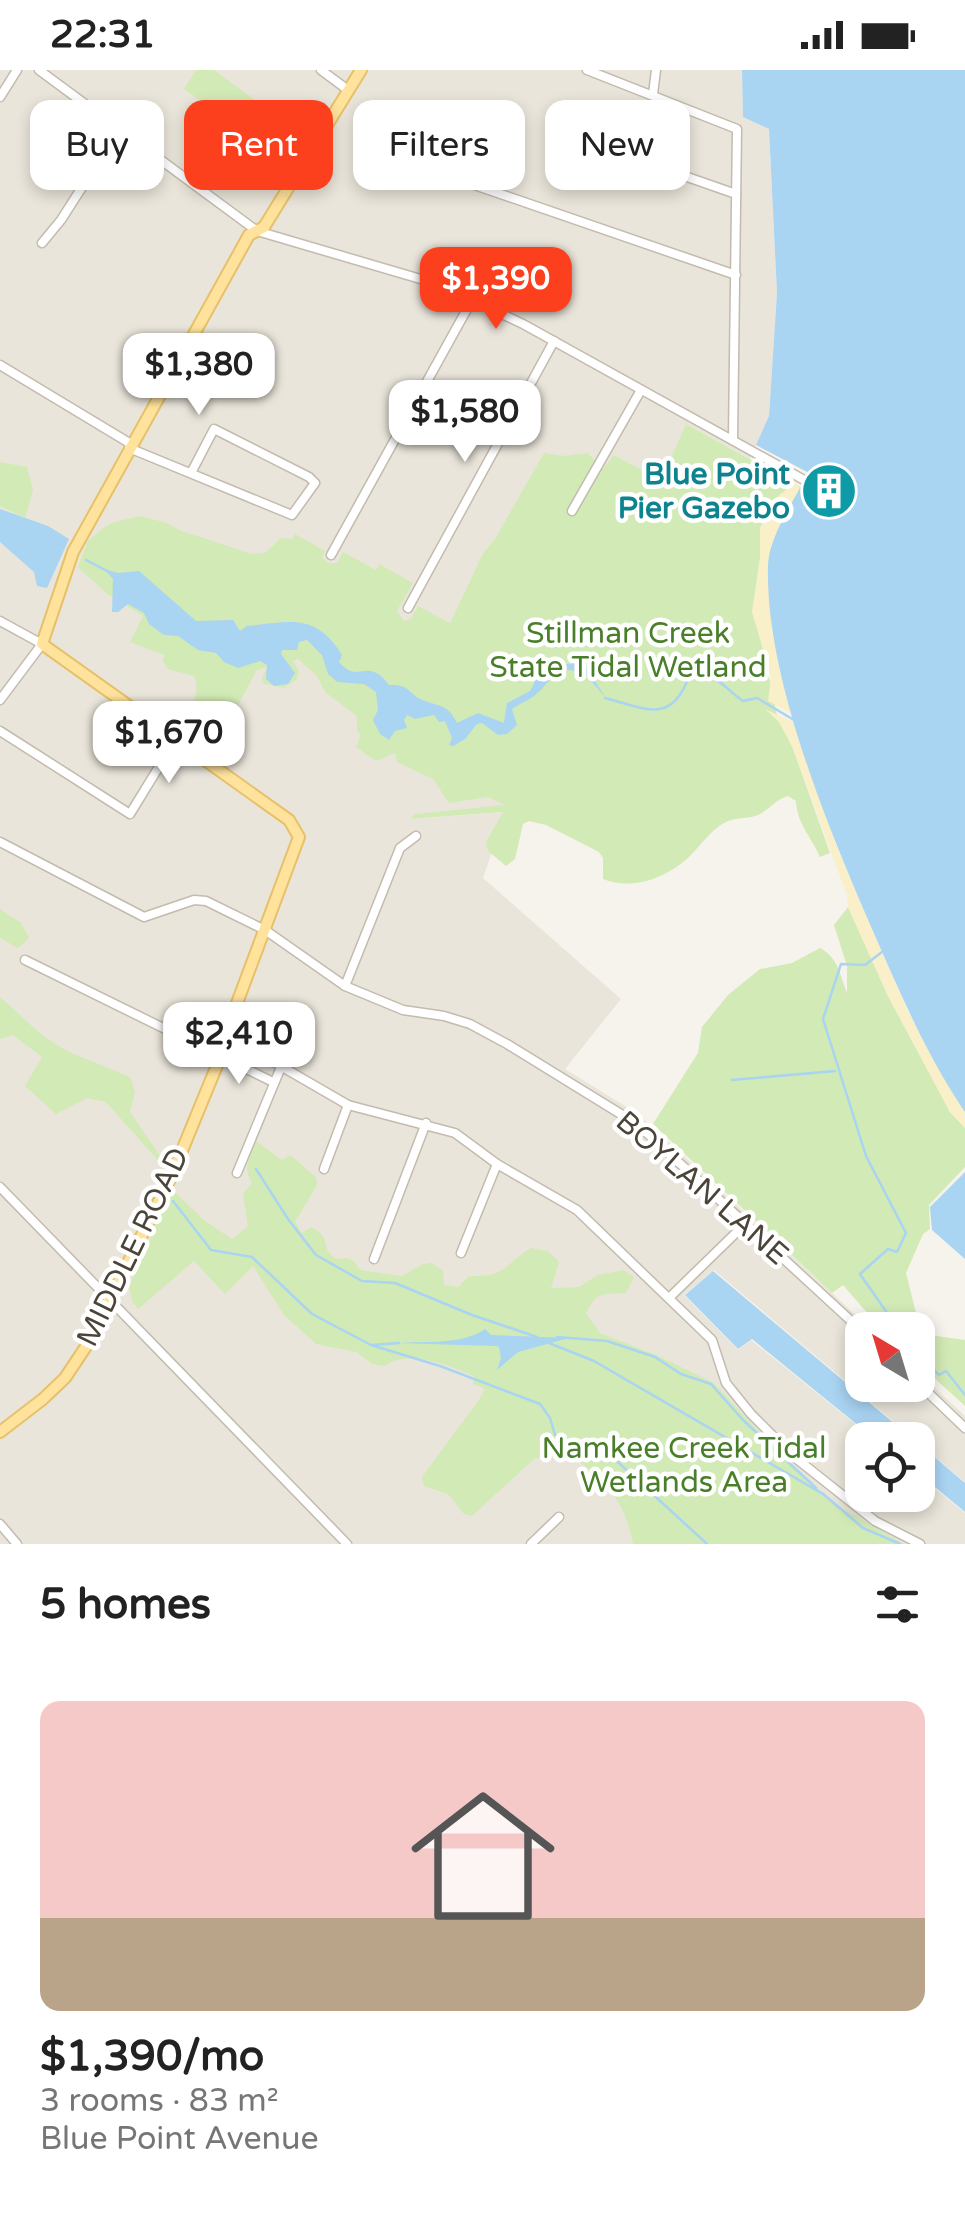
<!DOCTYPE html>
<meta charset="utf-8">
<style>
:root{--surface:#fff;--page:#f6f6f6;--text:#222;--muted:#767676;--accent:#fc3f1d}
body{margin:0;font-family:"Varela Round",sans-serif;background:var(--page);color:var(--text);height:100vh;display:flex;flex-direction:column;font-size:38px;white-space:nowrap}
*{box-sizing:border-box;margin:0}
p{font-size:32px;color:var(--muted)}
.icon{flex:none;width:55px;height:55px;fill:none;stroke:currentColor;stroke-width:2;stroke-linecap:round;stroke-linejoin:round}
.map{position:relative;height:1474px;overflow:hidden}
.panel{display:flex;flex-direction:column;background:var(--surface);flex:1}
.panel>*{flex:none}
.banner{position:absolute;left:30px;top:30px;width:905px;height:90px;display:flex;gap:20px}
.needle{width:65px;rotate:322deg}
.controls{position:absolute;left:845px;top:1242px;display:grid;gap:20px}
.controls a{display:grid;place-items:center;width:90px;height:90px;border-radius:20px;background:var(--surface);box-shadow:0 5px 15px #0003;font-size:50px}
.price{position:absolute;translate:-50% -85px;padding:0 22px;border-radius:20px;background:#fff;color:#222;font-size:32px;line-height:65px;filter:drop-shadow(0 2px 5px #0008)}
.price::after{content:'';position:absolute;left:50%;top:60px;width:30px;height:22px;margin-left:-15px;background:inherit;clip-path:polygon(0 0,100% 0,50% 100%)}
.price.current{background:var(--accent);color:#fff}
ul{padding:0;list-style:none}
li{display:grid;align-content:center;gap:20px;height:530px;padding:0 40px}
li span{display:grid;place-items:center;height:310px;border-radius:20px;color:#555}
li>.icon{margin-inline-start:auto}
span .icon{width:180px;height:180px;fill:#fffc;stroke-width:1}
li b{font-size:42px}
h2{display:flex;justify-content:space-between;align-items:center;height:120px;padding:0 40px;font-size:42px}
.pill{padding:0 35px;border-radius:20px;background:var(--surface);box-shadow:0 5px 15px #0003;font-size:35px;line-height:90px}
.pill.current{background:var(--accent);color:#fff}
.status{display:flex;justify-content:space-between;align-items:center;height:70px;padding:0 50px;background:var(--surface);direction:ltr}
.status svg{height:28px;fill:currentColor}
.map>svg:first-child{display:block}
.residential{fill:#eae5da}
.green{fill:#d2eab5}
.sand{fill:#f9efc9}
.water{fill:#a9d4f2}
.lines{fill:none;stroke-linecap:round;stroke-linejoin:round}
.stream{stroke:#a9d4f2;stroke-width:2.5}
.minor-casing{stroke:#c2bbae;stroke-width:11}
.major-casing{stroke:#e6c16a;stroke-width:14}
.minor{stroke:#fff;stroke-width:8}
.major{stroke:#ffe39c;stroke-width:10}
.labels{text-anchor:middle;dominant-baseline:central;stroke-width:9;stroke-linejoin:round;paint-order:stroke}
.culture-label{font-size:30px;font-weight:bold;fill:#0d838f;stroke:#fff;text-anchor:end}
.park-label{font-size:30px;fill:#4a7f2a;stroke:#fff}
.street-label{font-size:30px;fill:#4b4439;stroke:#fff}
</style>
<div class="status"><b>22:31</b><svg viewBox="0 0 49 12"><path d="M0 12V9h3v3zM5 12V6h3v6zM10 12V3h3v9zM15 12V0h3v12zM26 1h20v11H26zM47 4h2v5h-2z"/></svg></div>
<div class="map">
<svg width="965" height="1474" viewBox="0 0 965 1474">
<rect width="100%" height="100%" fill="#f6f3ec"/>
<path class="residential" d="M0 0H742L743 47 769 59 777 223 769 346 750 389 686 354 661 411 614 385 577 453 495 469 483 483 450 553 401 568 387 560 412 513 379 495 376 500 320 524 294 465 276 500 107 524 143 546 131 572 203 600H257L267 596 265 602 299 601 286 588 290 586 301 590 313 597 401 680 550 733 415 744 413 749 506 742 483 808 621 929 565 999 638 1044 872 1260H862V1315H918V1302L965 1346V1412L714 1200 684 1225 738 1280 751 1270 875 1370H862V1425H918V1405L965 1443V1474H0Z"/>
<g class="green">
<path d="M196 0H214L262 35 241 60 184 19Z"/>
<path d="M686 354 804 419 777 461 766 500 765 587 778 650 792 676 830 783 820 787C811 766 797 754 796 731L788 726C775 729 767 743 755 746 745 749 735 747 724 753 710 761 701 775 690 786 667 808 632 821 603 809V788L599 782 546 755 529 751 523 754 515 789 506 796 488 781 486 772 503 742 411 749 414 744 505 735 488 727 449 733 433 709 397 692 395 683 376 691 356 677 361 665 357 661V646L325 622 317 606 298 589 293 591 299 601 297 609 284 618 264 614 262 608 267 597 257 600 211 685 178 664C189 649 202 623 194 606L168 599 163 591 164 585 130 572 143 546 107 524 78 497 88 471 102 459 112 453 139 446 164 452 182 461 252 484 265 483 281 468 292 469 295 464 325 481 322 488 329 493H337L343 482 376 500 379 494 413 513 397 541 404 551 411 549 418 536 450 553 483 483 495 469 544 383 565 386 587 383 596 391 592 399 599 403 614 385 661 410Z"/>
<path d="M0 392 27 397 33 420 25 448 0 436Z"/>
<path d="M848 837 888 926 950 1042 965 1058V1097L929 1135 930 1159 923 1164 906 1203 918 1251 930 1265 965 1270V1336L918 1293V1260H882L843 1215 832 1223 653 1054 698 983 702 957 728 925 760 899 792 893 820 878C839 888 840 906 847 923V896L834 855Z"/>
<path d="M0 839 21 853 29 868 18 878 0 868Z"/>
<path d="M0 927 43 966 67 981 130 1007 135 1022 130 1042 162 1089V1095L106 1032 87 1028 56 1044 25 1016 42 987 13 965 0 969Z"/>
<path d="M256 1071 282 1090 290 1085 316 1107 317 1115 295 1152 302 1163 311 1157C332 1168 321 1174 331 1185 339 1195 349 1179 360 1200L402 1206 423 1194 432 1193 443 1201 444 1215 458 1217 469 1206C507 1207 502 1196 531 1178L548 1181 559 1192 551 1218 579 1217 598 1205 623 1200 634 1207 626 1223C601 1225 598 1220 586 1243L600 1263 656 1285 714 1313 775 1379 835 1434 904 1474H633C624 1426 602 1408 565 1381L534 1389 472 1446 464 1444 448 1424 424 1416 422 1407 478 1331 485 1319 473 1314 474 1306C448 1295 410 1278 384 1296L372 1294 356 1282 316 1274 284 1245 253 1196 225 1224 194 1191 138 1239 132 1231 129 1216 172 1119 204 1150 232 1169 248 1156 243 1124 252 1113C242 1098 250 1086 256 1071Z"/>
</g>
<g class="sand">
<path d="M795 412 800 418 786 445 772 560 793 644 768 631 771 607 752 542 760 487V458L770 433Z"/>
<path d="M765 639 795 653 836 775 909 944 965 1041V1058L950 1042 888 926 848 837 847 825 792 676 780 653Z"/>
</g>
<g class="water">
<path d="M742 0H965V1042C925 983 898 918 869 852 826 752 765 605 768 495 769 470 788 440 800 418L837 438 850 417 836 409 832 415 756 375 769 346 777 223 769 59 743 47Z"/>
<path d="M0 439 48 456 69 469 47 518 37 516 34 502 0 472Z"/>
<path d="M104 499 118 503 139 501 196 551 233 550 240 561 247 556C291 552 315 542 342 585L339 592C360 616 366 585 389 615 412 614 408 625 425 631 442 637 448 635 457 653L478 643 504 653 507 633 530 621 543 596 583 593 606 628 584 603C552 593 554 611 534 626 527 631 519 634 512 639L517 655 507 664 498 665 482 653 477 654 465 669 453 676 449 675 452 668 445 651 439 652 434 645 415 649 407 645 404 650 407 658 395 661 389 670 380 664 373 650 378 640 376 622 364 614 337 612 328 604 322 585 307 570 299 572 297 580H282L281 584 295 603 288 614 274 616 266 609 267 595 260 591 238 598 224 592 216 583 198 580 178 566 164 565 149 554 144 543 128 534 118 542H112L113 509Z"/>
<path d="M965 1102V1189L932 1160 930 1137Z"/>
<path d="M713 1201 914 1370H876L752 1269 738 1279 685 1225Z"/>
<path d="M485 1259 491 1265 569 1268 518 1282 497 1300 501 1288 499 1277 496 1276 398 1273C424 1271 464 1275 485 1259Z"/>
<path d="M918 1373 965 1413V1442L918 1403Z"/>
</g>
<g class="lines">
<g class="stream">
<path d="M86 490 107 501"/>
<path d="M605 628C645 638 670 655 688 609 721 603 720 615 743 631L757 628 794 650"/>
<path d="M882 882 865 895 841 894 823 949 866 1086 906 1163 897 1182 888 1179 860 1204 899 1260"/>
<path d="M732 1010 835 1001"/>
<path d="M256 1099 288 1149 316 1185 362 1211 395 1213 472 1245 537 1267"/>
<path d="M173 1131 211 1180 252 1187 312 1244 371 1275 440 1296 540 1334 550 1348 555 1365 563 1370 608 1383 707 1474"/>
<path d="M557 1267 607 1271 655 1287 681 1304 711 1314 743 1350 816 1418"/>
<path d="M549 1273 594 1291 823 1424"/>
<path d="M372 1275 399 1273"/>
<path d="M918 1283 939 1305 946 1301 965 1325"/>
<path d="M822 1423 863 1458 900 1474"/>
</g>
<g class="minor-casing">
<g id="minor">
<path d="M39 0 257 161 441 215 523 254 806 411"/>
<path d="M321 0 348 20"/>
<path d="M587 0 737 59 733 368"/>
<path d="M653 24 656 0"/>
<path d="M0 27 17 0"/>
<path d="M587 72 736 124"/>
<path d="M425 98 736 205"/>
<path d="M42 173 61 150 120 58"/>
<path d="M0 295 131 374"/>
<path d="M129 378 292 445 315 413 309 407 214 359 191 403"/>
<path d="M572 441 641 320"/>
<path d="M331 485 472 230"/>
<path d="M408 538 554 271"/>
<path d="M0 551 42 574 0 630"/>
<path d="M0 661 130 744 176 669"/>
<path d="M0 772 144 847 194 830 206 831 265 860 345 916 403 940 444 946 470 954 507 974 637 1054 862 1261"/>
<path d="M25 890 273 1012"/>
<path d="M345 916 400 778 416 766"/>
<path d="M224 968 260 984 348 1035 455 1063 497 1094 577 1140 712 1270 726 1313 751 1344 793 1386 875 1451 920 1474"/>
<path d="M324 1099 348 1035"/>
<path d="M237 1103 281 997"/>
<path d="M0 1117 347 1474"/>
<path d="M461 1183 497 1094"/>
<path d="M374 1189 426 1053"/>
<path d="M669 1228 744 1155"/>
<path d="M918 1313 965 1358"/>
<path d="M0 1454 17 1474"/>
<path d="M531 1474 559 1447"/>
</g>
</g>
<g class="major-casing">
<path id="major" d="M0 1362 43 1329 65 1308 87 1275 172 1105 220 988 224 968 299 767 289 750 42 574 73 482 249 165 264 157 361 0"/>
</g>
<use href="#minor" class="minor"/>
<use href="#major" class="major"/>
</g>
<defs>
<g id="building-disc" transform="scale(2.875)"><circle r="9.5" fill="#0f9aa8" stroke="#fff"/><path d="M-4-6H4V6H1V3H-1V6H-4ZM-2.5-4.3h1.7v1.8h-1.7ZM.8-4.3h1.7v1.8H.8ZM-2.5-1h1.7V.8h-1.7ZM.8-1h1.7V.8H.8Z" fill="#fff"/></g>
</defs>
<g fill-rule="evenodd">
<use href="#building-disc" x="829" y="421"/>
</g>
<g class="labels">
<g class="culture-label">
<text x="790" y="404">Blue Point<tspan x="790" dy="34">Pier Gazebo</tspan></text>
</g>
<g class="park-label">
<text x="628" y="563">Stillman Creek<tspan x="628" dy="34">State Tidal Wetland</tspan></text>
<text x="684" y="1378">Namkee Creek Tidal<tspan x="684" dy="34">Wetlands Area</tspan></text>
</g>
<g class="street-label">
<text transform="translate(702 1118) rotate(41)">BOYLAN LANE</text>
<text transform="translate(133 1177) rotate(-64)">MIDDLE ROAD</text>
</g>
</g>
</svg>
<div class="controls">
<a><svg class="needle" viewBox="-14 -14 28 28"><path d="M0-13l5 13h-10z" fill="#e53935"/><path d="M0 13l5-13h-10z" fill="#767676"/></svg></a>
<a><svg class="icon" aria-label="locate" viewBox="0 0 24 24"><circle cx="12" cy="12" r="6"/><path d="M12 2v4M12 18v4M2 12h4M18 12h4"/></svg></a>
</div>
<b class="price current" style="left:496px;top:262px">$1,390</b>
<b class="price" style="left:199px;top:348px">$1,380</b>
<b class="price" style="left:465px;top:395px">$1,580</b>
<b class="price" style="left:169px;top:716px">$1,670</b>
<b class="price" style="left:239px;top:1017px">$2,410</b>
<div class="banner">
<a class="pill">Buy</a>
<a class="pill current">Rent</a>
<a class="pill">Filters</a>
<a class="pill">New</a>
</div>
</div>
<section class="panel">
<h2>5 homes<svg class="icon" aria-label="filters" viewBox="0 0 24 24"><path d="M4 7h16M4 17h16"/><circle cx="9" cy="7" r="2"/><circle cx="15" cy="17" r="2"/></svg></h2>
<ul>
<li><span style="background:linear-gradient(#f6c9c9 70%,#b9a48a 0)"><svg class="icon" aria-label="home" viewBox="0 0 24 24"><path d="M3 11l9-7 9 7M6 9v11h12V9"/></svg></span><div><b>$1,390/mo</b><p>3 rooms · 83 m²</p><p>Blue Point Avenue</p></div></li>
</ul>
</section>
